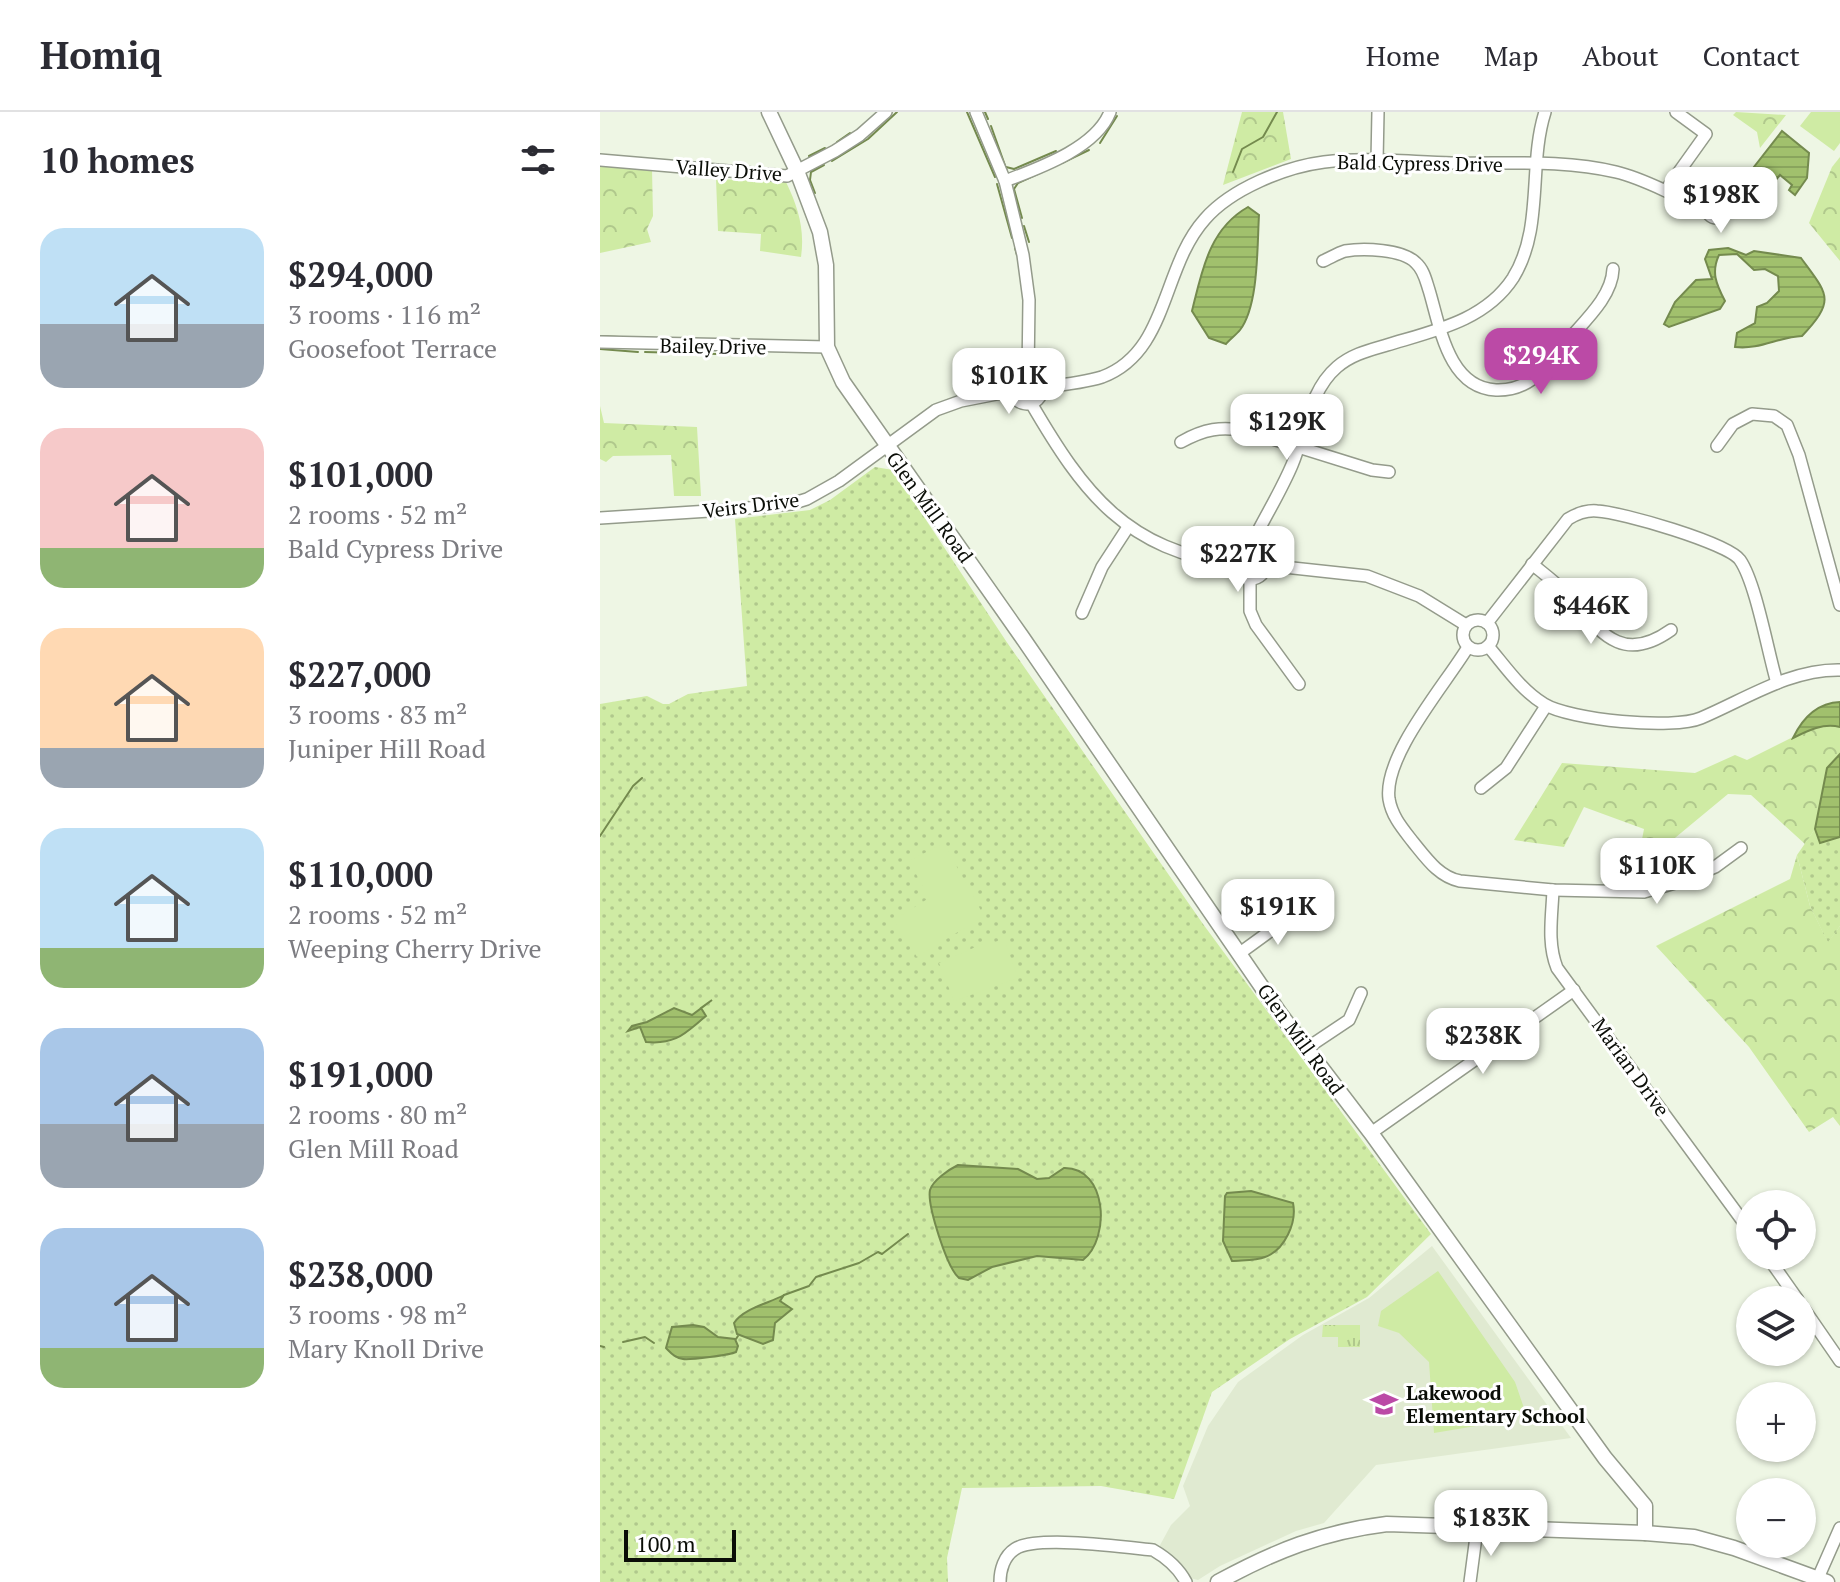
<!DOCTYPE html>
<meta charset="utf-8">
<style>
:root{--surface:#fff;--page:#f2f2f3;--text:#2b2b33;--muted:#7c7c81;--line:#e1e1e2;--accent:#bb4aa6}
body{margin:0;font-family:"PT Serif",serif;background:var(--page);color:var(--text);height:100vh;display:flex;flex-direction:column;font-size:30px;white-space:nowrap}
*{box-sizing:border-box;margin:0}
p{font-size:26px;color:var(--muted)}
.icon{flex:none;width:44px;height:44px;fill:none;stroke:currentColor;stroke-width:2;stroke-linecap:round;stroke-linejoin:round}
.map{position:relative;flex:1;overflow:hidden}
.details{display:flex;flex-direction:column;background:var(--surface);width:600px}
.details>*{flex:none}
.tools{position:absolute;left:1136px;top:1078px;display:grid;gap:16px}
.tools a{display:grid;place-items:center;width:80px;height:80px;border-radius:50%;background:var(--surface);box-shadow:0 2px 6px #0004;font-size:40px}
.scale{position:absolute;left:24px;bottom:20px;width:112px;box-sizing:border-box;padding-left:8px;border:4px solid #0a0d07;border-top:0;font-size:22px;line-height:28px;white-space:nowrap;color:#0a0d07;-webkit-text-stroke:6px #fff;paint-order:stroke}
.price{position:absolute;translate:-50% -68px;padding:0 18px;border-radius:16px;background:#fff;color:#222;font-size:26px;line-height:52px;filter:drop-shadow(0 2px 4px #0008)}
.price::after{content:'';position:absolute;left:50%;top:48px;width:24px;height:18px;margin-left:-12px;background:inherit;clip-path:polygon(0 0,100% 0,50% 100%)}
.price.selected{background:var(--accent);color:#fff}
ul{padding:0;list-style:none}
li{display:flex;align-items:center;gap:24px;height:200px;padding:0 40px}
li span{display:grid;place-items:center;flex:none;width:224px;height:160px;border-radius:24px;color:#555}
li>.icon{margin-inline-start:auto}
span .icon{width:96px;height:96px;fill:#fffc;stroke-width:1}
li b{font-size:34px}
h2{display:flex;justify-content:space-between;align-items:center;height:96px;padding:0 40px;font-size:34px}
header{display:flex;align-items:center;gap:48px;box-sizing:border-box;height:112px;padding:0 40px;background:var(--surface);border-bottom:2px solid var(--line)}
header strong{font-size:38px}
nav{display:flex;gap:44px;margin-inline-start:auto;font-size:28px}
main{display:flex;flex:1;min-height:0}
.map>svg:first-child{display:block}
.built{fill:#e0ead1}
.grass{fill:url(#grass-dots)}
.forest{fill:url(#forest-crowns)}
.park{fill:url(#park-tufts)}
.pitch{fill:#cfeba4}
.water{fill:url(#water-rules);stroke:#748a4e;stroke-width:2}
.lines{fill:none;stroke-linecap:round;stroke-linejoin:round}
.stream{stroke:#748a4e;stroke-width:2}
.minor-casing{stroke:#949b8b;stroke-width:14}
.major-casing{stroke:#949b8b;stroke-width:17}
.minor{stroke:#fff;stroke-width:11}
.major{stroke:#fff;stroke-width:14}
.labels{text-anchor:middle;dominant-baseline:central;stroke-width:6;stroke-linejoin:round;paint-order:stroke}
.street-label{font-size:20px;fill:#0a0d07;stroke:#fff}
.poi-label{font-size:20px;font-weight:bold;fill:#0a0d07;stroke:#fff;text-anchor:start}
</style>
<header>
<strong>Homiq</strong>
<nav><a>Home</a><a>Map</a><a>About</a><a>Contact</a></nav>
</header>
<main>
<section class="details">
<h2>10 homes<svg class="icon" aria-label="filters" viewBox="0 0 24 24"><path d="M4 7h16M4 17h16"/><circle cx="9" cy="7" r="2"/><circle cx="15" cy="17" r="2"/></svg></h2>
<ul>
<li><span style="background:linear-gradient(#bfe0f5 60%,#9aa5b1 0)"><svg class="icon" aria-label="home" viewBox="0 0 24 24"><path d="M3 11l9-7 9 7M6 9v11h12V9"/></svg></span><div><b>$294,000</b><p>3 rooms · 116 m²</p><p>Goosefoot Terrace</p></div></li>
<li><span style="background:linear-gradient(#f6c9c9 75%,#8fb573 0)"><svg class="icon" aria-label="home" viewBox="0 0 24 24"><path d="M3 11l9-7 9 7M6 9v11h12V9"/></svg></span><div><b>$101,000</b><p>2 rooms · 52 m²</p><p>Bald Cypress Drive</p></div></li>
<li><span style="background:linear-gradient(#ffd9b3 75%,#9aa5b1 0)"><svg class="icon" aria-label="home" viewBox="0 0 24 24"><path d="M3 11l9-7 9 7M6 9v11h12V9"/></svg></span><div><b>$227,000</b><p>3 rooms · 83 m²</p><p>Juniper Hill Road</p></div></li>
<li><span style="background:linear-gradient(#bfe0f5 75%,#8fb573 0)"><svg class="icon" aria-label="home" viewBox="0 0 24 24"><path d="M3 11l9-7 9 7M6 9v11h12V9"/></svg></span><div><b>$110,000</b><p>2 rooms · 52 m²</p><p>Weeping Cherry Drive</p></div></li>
<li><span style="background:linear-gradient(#a9c7e8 60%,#9aa5b1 0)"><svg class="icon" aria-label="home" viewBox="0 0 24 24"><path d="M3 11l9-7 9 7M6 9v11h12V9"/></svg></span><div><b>$191,000</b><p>2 rooms · 80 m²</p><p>Glen Mill Road</p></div></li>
<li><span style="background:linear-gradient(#a9c7e8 75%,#8fb573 0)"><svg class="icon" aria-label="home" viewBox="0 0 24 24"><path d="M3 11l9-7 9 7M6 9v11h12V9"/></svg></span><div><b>$238,000</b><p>3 rooms · 98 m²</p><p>Mary Knoll Drive</p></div></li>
</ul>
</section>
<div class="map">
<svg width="1240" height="1470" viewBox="0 0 1240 1470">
<defs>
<pattern id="grass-dots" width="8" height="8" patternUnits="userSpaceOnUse" patternTransform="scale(2)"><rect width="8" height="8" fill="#cfeba4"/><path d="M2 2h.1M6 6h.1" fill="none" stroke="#b0c88c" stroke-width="1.8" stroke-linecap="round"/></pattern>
<pattern id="forest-crowns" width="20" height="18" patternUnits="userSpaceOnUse" patternTransform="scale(2)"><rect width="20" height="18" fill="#cfeba4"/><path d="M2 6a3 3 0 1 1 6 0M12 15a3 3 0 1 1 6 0" fill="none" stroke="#b0c88c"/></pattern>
<pattern id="park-tufts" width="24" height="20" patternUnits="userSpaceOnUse" patternTransform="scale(2)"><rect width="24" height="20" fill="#cfeba4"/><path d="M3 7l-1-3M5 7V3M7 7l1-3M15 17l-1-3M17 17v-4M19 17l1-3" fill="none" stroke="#b0c88c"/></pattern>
<pattern id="water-rules" width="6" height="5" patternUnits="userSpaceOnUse" patternTransform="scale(2)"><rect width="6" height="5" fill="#a1c06d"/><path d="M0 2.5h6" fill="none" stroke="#89a45d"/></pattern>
</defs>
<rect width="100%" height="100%" fill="#eef6e4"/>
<path class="built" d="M832 1134 971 1326 776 1353 724 1411 696 1419 620 1454 598 1468 590 1466 575 1447 559 1435 571 1413 590 1394 583 1374 608 1314 638 1270 703 1223 769 1186Z"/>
<g class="grass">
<path d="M275 355 293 358 406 529 603 812 831 1122 767 1185 690 1227 612 1280 574 1387 501 1374 362 1376 347 1446 348 1470H0V592L47 584 63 592H69L88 582 147 574 135 407 210 398 230 388Z"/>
<path d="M1215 717 1220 731 1240 725V814L1228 831 1210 794 1197 743Z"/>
</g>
<g class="forest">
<path d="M642 0H683L691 47 623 73Z"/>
<path d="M1136 0 1186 3 1160 36 1157 20 1133 3Z"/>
<path d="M1240 45V149L1209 111 1232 55Z"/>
<path d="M0 54 52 57 53 104 47 117 51 130 0 141Z"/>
<path d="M116 67 186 70C198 95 205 117 201 145L160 139 161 122 118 119Z"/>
<path d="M0 294 4 311 97 315 101 384H74L71 343 13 344 6 350 0 347Z"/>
<path d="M1231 613 1240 615V642L1227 656 1215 717 1205 732 1151 683 1128 682 1064 735 1062 762 1041 769H1015L1023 752 1038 748 1044 717 984 695 964 735 914 728 962 651 1095 661 1135 643 1147 648 1211 616Z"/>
<path d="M1197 743 1210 794 1228 830 1240 814V1014L1233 1005 1209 1020 1149 935 1056 834 1190 767Z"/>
</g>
<path class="park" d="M723 1213H760V1235H738V1225H722Z"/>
<g class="pitch">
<path d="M1211 0H1240V31L1234 39 1200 14Z"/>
<path d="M342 732 345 733 384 804 317 845 295 810 297 806 329 786 309 749Z"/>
<path d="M404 827 418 866 354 889 339 851 387 830 389 832Z"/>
<path d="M838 1159 915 1270 925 1299 894 1311 834 1321 829 1250 799 1221 778 1214 781 1199Z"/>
</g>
<g class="water">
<path d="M1182 19 1209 41 1207 66 1195 83 1189 78 1192 73 1180 63 1175 69 1170 66 1166 72 1150 60Z"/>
<path d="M648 95 659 103C657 134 659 193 640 218 636 223 630 227 626 232L609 226 592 199C602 159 609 117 648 95Z"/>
<path d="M1128 136 1146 143 1154 139 1201 146C1227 182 1237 187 1202 224 1178 225 1160 238 1135 235L1137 221 1155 211 1157 195 1167 191 1179 179 1178 164 1165 157 1154 158 1137 142 1119 143C1111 160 1116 172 1125 189L1120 197 1069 215 1064 212 1075 190 1096 168 1112 167 1105 147 1109 138Z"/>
<path d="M1240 590V615C1223 611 1209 618 1193 626 1203 605 1217 591 1240 590Z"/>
<path d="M1240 642V725L1220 731 1215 717 1227 656Z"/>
<path d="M112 888 101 896 106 904C86 920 77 933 46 930L40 915 28 919 32 914 47 910 74 896 92 903Z"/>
<path d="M358 1053 418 1057 437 1067 449 1066 464 1056C507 1055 511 1126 483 1148L437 1144 392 1155 368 1168 359 1166C347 1156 327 1093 330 1078 333 1068 350 1057 358 1053Z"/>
<path d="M651 1079 693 1091C697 1110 685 1138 665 1145 656 1149 642 1148 632 1149L623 1129 625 1084 627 1081Z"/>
<path d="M184 1183 180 1189 192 1197 175 1211 173 1228 163 1232 137 1222 134 1211C144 1196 170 1191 184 1183Z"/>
<path d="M93 1213 104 1215 118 1225 135 1227 138 1234 136 1240C130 1243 90 1248 83 1247 75 1246 71 1241 66 1236L72 1215Z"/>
</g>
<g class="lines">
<g class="stream">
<path d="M367 0 395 65"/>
<path d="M385 0 388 7"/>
<path d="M391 14 407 59"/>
<path d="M237 30 250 21"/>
<path d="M500 31 517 4"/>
<path d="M209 44 225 36"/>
<path d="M232 49 268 27 297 0"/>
<path d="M462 51 489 38"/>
<path d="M406 55 414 57 456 39"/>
<path d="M633 60 642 37 663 25 677 0"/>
<path d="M397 72 412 126"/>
<path d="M215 81 210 68 211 60 224 53"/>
<path d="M422 106 414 77 418 71 442 60"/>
<path d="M424 114 429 130"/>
<path d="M415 136 417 143"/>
<path d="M0 224 19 225"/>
<path d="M0 237 38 240"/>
<path d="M45 240 117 242"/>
<path d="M0 724 33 674 42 666"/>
<path d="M184 1183 209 1174 216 1165 259 1151 278 1140 282 1142 308 1122"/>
<path d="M136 1227 138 1224"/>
<path d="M23 1230 45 1225 54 1231"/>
<path d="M0 1234 4 1235"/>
</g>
<g class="minor-casing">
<g id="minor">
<path d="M376 0 405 69 423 143 429 188 428 262"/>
<path d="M0 48 187 64 235 39 260 23 286 0"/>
<path d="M777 49 778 0"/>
<path d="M405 69C439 56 496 36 510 0"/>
<path d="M1066 78 1106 22 1076 0"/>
<circle cx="1117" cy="95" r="11"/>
<path d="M723 149C730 146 738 141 745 139 763 136 803 137 816 151 824 158 826 169 829 178 840 214 848 276 896 278 930 279 944 257 964 233 982 211 1012 186 1013 157"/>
<path d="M0 230 227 235"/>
<circle cx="427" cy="277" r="15"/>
<path d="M442 275C461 273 483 271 502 265 569 240 561 156 605 107 631 77 685 55 724 50 765 45 810 50 852 51 905 52 963 47 1016 60 1047 67 1075 86 1106 95"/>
<path d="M431 291C484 382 526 438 636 453"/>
<path d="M581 330C604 317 621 314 647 319L772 358 789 360"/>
<path d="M1117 334 1133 312 1152 302 1174 304 1187 313 1199 343 1240 493"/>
<path d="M0 406 125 398 191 392 207 387 239 369 336 298 361 289 412 279"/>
<path d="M652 437 653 429C666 403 681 379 692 353 706 320 709 279 737 255 752 242 770 238 787 233 833 219 885 209 913 166 944 116 928 53 945 0"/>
<circle cx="651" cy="452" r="15"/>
<path d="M932 452C943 461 955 470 965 480 998 516 1019 555 1071 518"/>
<path d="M666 453 767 464 819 484 866 513"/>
<path d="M650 467V499L656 513 699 572"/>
<path d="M482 501 502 455 528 415"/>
<circle cx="878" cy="523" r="15"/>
<path d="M887 511 968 407C978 401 986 398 997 399 1021 400 1128 431 1140 448 1156 471 1168 541 1177 571"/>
<path d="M888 534C905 554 921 578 944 592 970 608 1073 618 1101 606 1146 587 1190 557 1240 558"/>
<path d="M868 535C845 573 783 644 789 687 792 705 803 717 813 730 826 746 839 765 860 769L953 778 1044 780 1082 769 1115 755 1141 736"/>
<path d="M881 676 906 656 946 594"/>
<path d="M953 778C952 804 947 831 957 856L1150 1119"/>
<path d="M640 841 695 801"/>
<path d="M707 936 749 908 761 881"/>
<path d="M771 1021 974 878"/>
<path d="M1167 1144 1198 1188"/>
<path d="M1202 1194 1240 1249"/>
<path d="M1218 1466 1240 1416"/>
<path d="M400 1470C400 1458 404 1444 415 1437 436 1423 524 1435 553 1438 567 1446 578 1455 586 1470"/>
<path d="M870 1470 877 1417"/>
</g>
</g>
<g class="major-casing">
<g id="major">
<path d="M169 0 197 59 220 120 226 153 227 235 243 270 422 525 681 903 771 1021 1005 1346 1045 1394V1421"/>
<path d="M618 1470C675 1439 722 1420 787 1412L1045 1421 1094 1425 1134 1436 1227 1470"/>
</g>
</g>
<use href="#minor" class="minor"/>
<use href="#major" class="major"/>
</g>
<defs>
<g id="school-bare" transform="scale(2.16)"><path d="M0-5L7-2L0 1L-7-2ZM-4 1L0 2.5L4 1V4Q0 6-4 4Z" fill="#bb4aa6" stroke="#fff" stroke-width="2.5" paint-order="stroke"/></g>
</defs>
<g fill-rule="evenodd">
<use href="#school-bare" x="784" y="1292"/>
</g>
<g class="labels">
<g class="street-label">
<text transform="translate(820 51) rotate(1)">Bald Cypress Drive</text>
<text transform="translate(129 58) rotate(4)">Valley Drive</text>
<text transform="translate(113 234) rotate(1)">Bailey Drive</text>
<text transform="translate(151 393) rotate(-7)">Veirs Drive</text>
<text transform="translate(330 395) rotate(54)">Glen Mill Road</text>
<text transform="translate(701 927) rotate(54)">Glen Mill Road</text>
<text transform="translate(1031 955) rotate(54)">Marian Drive</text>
</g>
<g class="poi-label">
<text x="806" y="1280">Lakewood<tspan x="806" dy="23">Elementary School</tspan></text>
</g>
</g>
</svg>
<div class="tools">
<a><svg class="icon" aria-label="locate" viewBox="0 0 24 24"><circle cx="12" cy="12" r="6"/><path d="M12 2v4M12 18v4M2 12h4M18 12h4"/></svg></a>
<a><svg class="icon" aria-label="layers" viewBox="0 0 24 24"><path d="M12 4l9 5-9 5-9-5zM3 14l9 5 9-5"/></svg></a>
<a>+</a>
<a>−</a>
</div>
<div class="scale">100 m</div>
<b class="price" style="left:1121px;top:123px">$198K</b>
<b class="price selected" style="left:941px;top:284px">$294K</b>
<b class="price" style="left:409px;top:304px">$101K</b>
<b class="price" style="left:687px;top:350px">$129K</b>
<b class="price" style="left:638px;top:482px">$227K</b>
<b class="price" style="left:991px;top:534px">$446K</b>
<b class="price" style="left:1057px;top:794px">$110K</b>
<b class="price" style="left:678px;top:835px">$191K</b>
<b class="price" style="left:883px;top:964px">$238K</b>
<b class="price" style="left:891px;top:1446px">$183K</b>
</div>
</main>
